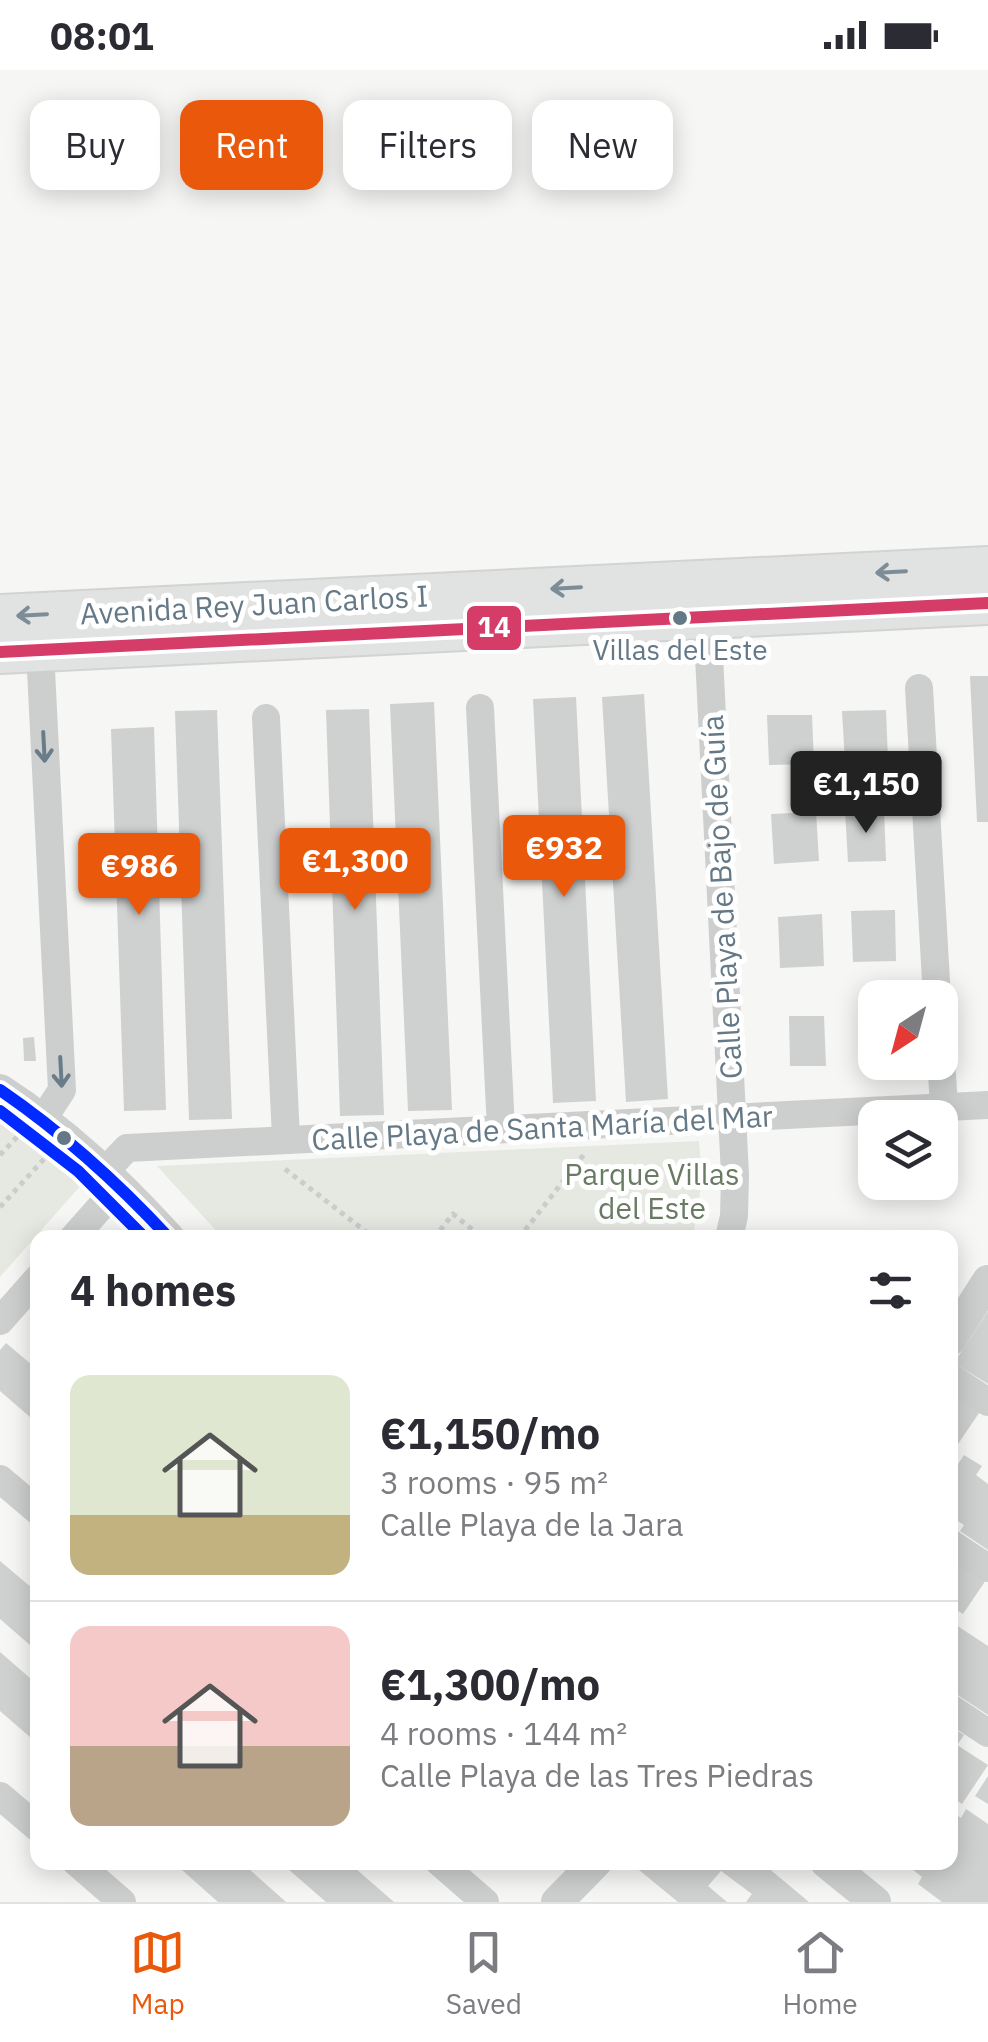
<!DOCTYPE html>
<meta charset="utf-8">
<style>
:root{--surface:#fff;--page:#f7f7f7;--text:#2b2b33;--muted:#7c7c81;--line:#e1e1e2;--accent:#ea580c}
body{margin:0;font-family:"IBM Plex Sans",sans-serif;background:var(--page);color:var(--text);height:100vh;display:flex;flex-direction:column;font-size:38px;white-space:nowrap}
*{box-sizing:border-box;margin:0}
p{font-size:32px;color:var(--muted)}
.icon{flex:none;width:55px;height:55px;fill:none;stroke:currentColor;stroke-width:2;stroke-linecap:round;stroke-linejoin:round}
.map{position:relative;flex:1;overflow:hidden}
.sheet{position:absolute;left:30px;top:1160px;width:928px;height:640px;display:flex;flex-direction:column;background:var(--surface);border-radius:20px;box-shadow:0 5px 25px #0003}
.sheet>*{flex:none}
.banner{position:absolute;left:30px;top:30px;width:930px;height:90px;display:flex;gap:20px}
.needle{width:65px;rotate:216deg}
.controls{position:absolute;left:858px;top:910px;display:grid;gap:20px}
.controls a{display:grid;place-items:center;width:100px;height:100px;border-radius:20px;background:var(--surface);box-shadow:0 5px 25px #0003;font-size:50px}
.price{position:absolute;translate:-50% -85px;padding:0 22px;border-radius:10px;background:var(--accent);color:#fff;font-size:32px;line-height:65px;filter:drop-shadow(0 2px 5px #0008)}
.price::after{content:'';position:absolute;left:50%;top:60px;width:30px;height:22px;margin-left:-15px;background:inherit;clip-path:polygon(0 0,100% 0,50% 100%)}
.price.active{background:#222;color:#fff}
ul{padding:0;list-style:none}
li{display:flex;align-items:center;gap:30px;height:250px;padding:0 40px}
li+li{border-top:2px solid var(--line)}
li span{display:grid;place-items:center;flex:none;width:280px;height:200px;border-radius:20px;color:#555}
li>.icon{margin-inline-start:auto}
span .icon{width:120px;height:120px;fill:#fffc;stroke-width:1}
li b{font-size:42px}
h2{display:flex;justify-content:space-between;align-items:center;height:120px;padding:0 40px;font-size:42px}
.tag{padding:0 35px;border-radius:20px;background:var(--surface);box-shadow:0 5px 25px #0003;font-size:35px;line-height:90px}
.tag.active{background:var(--accent);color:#fff}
.status{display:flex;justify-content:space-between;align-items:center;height:70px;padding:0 50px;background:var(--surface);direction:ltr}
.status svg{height:28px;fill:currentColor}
.tabs{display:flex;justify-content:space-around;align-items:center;height:140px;border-top:2px solid var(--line);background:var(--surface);font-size:28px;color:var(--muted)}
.tabs a{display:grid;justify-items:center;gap:5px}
.tabs .active{color:var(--accent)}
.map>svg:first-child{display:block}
.green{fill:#e6e9e2}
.building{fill:#cfd1d1}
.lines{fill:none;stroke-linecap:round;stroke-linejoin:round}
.primary-casing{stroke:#d2d3d3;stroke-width:46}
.path{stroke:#cbcccc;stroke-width:5;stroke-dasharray:5 5;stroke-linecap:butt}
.minor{stroke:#cdcfcf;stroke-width:28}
.tertiary{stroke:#cdcfcf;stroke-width:32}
.primary{stroke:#e1e2e2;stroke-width:42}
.bus-1-casing{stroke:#fff;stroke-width:20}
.bus-2-casing{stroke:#fff;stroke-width:20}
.bus-3-casing{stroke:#fff;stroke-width:20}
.bus-1{stroke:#d53c67;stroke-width:12}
.bus-2{stroke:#002aff;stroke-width:12}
.bus-3{stroke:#002aff;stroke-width:12}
.oneway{stroke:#7d8d98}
.oneway2{stroke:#697c8a}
.bus-dot{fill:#647886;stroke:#fff;stroke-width:4}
.labels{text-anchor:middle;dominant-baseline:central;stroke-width:10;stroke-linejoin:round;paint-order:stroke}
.bus-label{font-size:28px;fill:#647886;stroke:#fff}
.street-label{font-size:30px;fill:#647886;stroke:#fff}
.park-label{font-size:30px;fill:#697c63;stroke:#fff}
.line-badge{stroke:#fff;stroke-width:4}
.badge-label{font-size:28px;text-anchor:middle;font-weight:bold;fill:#fff}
</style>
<div class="status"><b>08:01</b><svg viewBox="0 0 49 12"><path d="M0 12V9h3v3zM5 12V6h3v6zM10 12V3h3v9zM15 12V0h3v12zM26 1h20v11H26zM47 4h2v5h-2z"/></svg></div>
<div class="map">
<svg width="988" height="1832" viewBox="0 0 988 1832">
<rect width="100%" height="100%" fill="#f6f6f4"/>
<g class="green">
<path d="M0 1053 81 1115 0 1207Z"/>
<path d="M699 1071 702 1109 693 1168 222 1167 157 1096Z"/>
</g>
<g class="building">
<path d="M970 606H988V752H977Z"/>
<path d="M644 624 668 1029 626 1032 602 627Z"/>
<path d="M576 627 596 1031 553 1033 533 629Z"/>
<path d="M434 632 452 1040 408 1041 390 634Z"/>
<path d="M369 639 384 1045 340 1046 326 640Z"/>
<path d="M217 640 232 1049 189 1050 175 641Z"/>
<path d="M886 640 888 690 845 692 842 641Z"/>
<path d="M767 645H812L814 694 769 695Z"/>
<path d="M154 657 166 1040 124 1041 111 659Z"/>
<path d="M884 739 886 791 848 792 845 741Z"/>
<path d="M816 742 819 791 774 794 771 744Z"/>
<path d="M895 840 896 891 853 892 851 841Z"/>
<path d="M822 844 824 896 780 898 778 847Z"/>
<path d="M875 941V993H860L858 942Z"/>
<path d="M789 946H824L826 996H790Z"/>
<path d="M34 967 36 991H24L23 968Z"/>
<path d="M988 1241V1314L954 1293Z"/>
<path d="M6 1273 38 1300V1354L0 1321V1280Z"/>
<path d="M950 1319 981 1340 950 1386Z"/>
<path d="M964 1385 982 1396 976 1405 988 1414V1480L960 1461 964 1455 950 1446V1406Z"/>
<path d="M950 1486 986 1510 963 1544 950 1536Z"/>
<path d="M0 1491 38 1523V1582L0 1549Z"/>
<path d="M950 1551 988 1576V1645L950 1620Z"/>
<path d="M0 1582 38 1615V1674L0 1641Z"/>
<path d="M950 1656 964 1665 957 1675 988 1695 962 1734 950 1726Z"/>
<path d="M988 1706V1734L975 1726Z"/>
<path d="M966 1739 988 1754V1832H942L918 1814 922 1807 903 1792H950V1740L961 1748Z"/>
<path d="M173 1792H241L286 1832H218Z"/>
<path d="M280 1792H348L394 1832H326Z"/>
<path d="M646 1792H761L809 1832H746L752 1824 721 1801 708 1816 727 1832H678L639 1800Z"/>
</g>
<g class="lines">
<g class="primary-casing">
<g id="primary">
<path d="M0 546 988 498"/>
<path d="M0 582 988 533"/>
</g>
</g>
<g class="path">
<path d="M0 1085 17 1067"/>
<path d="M285 1099 374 1168"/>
<path d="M0 1137 45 1088"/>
<path d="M434 1168 453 1144 483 1168"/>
<path d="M519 1168 585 1083"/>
</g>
<g class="minor">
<path d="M707 546 735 1105 734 1146 729 1168"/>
<path d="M40 580 62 1020 43 1049"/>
<path d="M919 618 937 928"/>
<path d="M480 638 501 1059"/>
<path d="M266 648 286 1068"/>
<path d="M940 972 944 1037"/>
<path d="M105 1101 127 1078 988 1035"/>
<path d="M73 1168 120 1115"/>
<path d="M0 1251 38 1208"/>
<path d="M950 1307 988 1332"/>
<path d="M0 1409 38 1441"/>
<path d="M950 1473 988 1498"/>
<path d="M950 1638 988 1663"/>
<path d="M0 1726 38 1758"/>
<path d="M76 1792 122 1832"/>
<path d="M439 1792 485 1832"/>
</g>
<g class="tertiary">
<path d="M0 1020C66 1063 116 1110 169 1168"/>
<path d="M950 1270 988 1211"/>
<path d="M826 1792 875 1832"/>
<path d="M557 1832 596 1792"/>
</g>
<use href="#primary" class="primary"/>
<g class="bus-1-casing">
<path id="bus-1" d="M0 582 988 533"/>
</g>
<g class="bus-2-casing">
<path id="bus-2" d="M0 1020C63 1063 117 1112 169 1168"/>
</g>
<g class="bus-3-casing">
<path id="bus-3" d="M0 1041 78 1101 145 1168"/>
</g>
<use href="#bus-1" class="bus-1"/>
<use href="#bus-2" class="bus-2"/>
<use href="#bus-3" class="bus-3"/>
</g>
<defs><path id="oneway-shaft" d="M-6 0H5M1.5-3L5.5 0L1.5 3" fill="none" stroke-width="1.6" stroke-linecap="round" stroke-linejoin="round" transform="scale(2.5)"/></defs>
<g class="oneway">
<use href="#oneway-shaft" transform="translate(891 502) rotate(177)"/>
<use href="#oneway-shaft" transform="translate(566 518) rotate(177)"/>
<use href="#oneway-shaft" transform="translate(32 545) rotate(177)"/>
</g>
<g class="oneway2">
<use href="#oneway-shaft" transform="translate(44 677) rotate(87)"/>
<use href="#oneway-shaft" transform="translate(61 1002) rotate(87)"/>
</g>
<g class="bus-dot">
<circle cx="680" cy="548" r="9"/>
<circle cx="64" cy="1068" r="9"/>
</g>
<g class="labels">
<g class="bus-label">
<text x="680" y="579">Villas del Este</text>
</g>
<g class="street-label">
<text transform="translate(254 534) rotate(-3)">Avenida Rey Juan Carlos I</text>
<text transform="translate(721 827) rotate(-93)">Calle Playa de Bajo de Guía</text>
<text transform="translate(542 1057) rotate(-3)">Calle Playa de Santa María del Mar</text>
</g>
<g class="park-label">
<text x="652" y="1103">Parque Villas<tspan x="652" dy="34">del Este</tspan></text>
</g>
</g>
<rect class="line-badge" x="465" y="534" width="58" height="48" rx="10" fill="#d53c67"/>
<g class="badge-label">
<text x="494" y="567">14</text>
</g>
</svg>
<div class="controls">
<a><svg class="needle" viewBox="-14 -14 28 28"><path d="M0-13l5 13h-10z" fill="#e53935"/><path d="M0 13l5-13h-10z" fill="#7c7c81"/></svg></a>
<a><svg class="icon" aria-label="layers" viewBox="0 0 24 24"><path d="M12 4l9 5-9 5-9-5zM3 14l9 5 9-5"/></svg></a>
</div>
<b class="price active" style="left:866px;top:766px">€1,150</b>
<b class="price" style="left:564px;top:830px">€932</b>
<b class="price" style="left:355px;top:843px">€1,300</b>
<b class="price" style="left:139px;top:848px">€986</b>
<div class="banner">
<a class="tag">Buy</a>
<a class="tag active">Rent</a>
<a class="tag">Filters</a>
<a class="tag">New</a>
</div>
<section class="sheet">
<h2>4 homes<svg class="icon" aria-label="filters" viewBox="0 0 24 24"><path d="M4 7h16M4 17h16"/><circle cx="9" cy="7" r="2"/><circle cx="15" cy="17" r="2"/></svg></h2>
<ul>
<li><span style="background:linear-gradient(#dfe7d0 70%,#c2b280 0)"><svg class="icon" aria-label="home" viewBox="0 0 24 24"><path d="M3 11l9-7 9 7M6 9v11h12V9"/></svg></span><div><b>€1,150/mo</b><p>3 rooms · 95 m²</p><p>Calle Playa de la Jara</p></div></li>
<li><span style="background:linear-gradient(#f6c9c9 60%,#b9a48a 0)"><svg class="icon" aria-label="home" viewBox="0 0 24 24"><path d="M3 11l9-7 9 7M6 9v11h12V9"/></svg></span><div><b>€1,300/mo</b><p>4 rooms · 144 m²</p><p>Calle Playa de las Tres Piedras</p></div></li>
</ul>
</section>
</div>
<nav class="tabs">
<a class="active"><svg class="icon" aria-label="map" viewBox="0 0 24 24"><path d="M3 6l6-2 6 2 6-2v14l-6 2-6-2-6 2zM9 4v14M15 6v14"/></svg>Map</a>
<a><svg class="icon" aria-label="saved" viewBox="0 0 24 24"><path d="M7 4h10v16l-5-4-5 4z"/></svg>Saved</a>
<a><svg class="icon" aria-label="home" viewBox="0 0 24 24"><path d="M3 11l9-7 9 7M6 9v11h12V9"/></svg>Home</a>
</nav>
